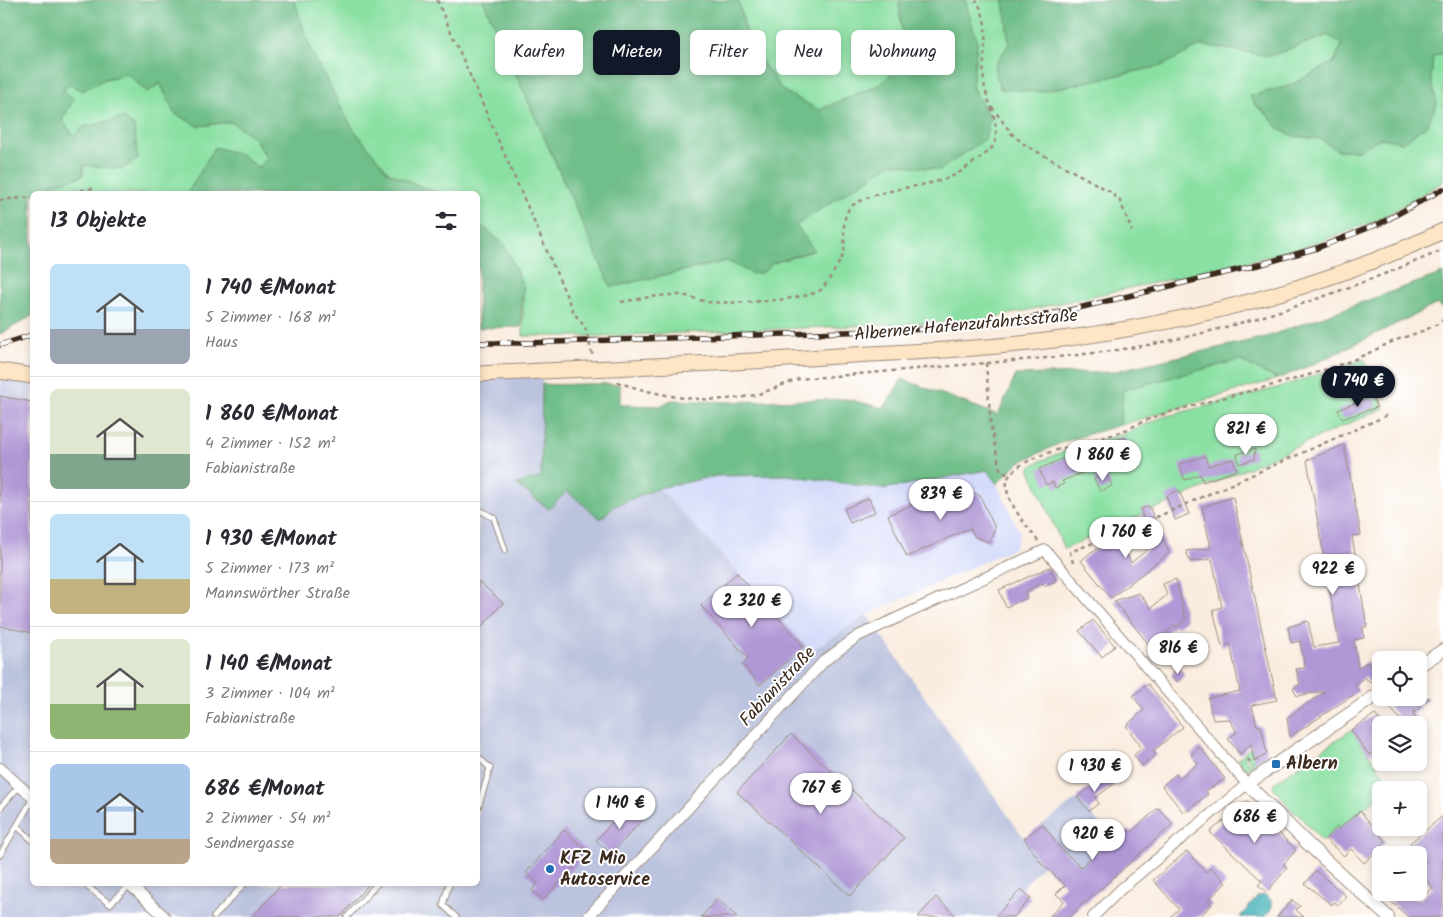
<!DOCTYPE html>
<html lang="de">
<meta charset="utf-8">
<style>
:root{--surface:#fff;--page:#f7f7f7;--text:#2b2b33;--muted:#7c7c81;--line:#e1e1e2;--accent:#111827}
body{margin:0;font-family:Kalam,sans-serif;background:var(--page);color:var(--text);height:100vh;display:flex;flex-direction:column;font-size:19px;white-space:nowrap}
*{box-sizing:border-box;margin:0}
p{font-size:16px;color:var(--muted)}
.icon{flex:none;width:28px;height:28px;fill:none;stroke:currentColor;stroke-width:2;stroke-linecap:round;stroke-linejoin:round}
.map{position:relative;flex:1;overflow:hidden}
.details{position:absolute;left:30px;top:191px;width:450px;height:695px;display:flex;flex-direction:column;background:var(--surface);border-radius:8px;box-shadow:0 2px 8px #0003}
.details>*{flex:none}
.top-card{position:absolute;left:495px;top:30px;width:475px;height:45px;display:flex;gap:10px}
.controls{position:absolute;left:1372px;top:651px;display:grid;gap:10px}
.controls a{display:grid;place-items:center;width:55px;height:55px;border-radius:8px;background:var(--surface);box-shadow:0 2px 8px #0003;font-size:25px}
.price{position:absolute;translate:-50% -42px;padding:0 11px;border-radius:18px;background:#fff;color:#222;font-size:16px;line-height:32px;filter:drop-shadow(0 1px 2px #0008)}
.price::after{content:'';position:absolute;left:50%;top:30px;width:15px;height:11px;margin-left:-8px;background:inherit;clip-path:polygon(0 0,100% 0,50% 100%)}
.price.current{background:var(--accent);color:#fff}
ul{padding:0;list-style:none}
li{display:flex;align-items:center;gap:15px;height:125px;padding:0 20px}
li+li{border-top:1px solid var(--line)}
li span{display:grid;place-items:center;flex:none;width:140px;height:100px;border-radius:8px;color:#555}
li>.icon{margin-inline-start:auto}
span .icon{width:60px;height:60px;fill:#fffc;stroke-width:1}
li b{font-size:21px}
h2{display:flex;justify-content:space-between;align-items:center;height:60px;padding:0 20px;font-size:21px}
.pill{padding:0 18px;border-radius:8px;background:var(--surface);box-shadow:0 2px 8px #0003;font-size:18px;line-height:45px}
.pill.current{background:var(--accent);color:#fff}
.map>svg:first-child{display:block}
.built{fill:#d3d9f9}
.industrial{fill:#bcc3de}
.green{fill:#8ae0a3;stroke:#628560}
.forest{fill:#6fbe89;stroke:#557454}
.water{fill:#3eafb6;stroke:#3c6c6a}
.building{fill:#b098d6}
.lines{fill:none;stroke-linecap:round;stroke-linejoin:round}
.service-casing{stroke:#9a8b7e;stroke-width:7}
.minor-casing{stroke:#9a8b7e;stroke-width:12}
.tertiary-casing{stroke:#9a8b7e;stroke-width:14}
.secondary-casing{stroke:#9a8b7e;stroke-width:17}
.path{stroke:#9a8b7e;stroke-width:2.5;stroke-dasharray:4 4;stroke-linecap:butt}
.service{stroke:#fff;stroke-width:5}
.minor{stroke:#fff;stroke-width:10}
.tertiary{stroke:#fff;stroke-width:12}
.secondary{stroke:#fde5c5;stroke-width:15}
.rail-casing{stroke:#3b2a1e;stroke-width:5.5}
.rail{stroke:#fff;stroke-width:4;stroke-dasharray:11;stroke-linecap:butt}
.poi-dot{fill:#1f6fb2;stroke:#fff;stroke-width:2}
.labels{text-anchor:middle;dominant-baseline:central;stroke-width:4;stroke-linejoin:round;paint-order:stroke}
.street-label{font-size:18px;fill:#3b2a1e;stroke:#fff}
.poi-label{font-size:18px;font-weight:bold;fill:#3b2a1e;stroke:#fff;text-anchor:start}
</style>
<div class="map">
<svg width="1443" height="917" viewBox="0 0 1443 917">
<rect width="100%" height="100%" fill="#fff"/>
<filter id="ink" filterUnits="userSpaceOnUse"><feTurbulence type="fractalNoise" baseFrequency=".02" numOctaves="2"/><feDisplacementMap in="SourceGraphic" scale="10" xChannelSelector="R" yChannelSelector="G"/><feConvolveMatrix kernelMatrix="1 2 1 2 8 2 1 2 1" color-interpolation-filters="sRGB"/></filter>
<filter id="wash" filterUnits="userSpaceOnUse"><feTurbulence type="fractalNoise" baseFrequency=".0096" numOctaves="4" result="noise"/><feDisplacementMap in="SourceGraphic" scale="20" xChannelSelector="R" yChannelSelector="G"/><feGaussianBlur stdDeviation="1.12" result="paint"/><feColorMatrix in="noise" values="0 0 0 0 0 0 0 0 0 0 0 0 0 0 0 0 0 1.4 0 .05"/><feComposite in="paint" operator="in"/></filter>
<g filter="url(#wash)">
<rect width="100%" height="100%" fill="#faecde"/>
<path class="built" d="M987 470 997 484 1020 533 1014 548 867 615 811 651 659 488 716 476 788 475 883 489Z"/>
<path class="industrial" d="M0 364 32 370V884H478V367L542 364 541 477 517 484 567 491 601 519 614 506 659 488 811 651 867 615 1024 838 1078 798 1117 844 1127 864 1085 903 1043 865 995 917H0Z"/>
<g class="green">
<path d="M294 0H483L611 287 727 261 753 273 763 272 773 263 813 251 795 226 893 162 940 170 990 118 972 87 977 42 965 0H1004L1009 44 994 67 1039 92 1161 66 1202 45 1270 56 1328 35 1342 44 1334 62 1289 86 1250 96 1255 105 1266 113 1280 130 1294 136 1320 139 1337 150H1358L1381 138 1402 142 1437 104 1431 79 1433 56 1443 53V182L1378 220 1311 245 1227 267 977 321 604 336H523V285L504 244 478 223V194H439L388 172 351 126 311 51Z"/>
<path d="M738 0H901L899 5 906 60 881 84 819 110 783 91 749 44Z"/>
<path d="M128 74 147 92 161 83 174 113 198 126 231 122 253 136 267 159 259 168 242 155 215 148 187 194 172 191 169 194H72L49 185 82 176 84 165 123 169 74 136 62 120 73 99 63 90 70 84 82 91 105 79Z"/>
<path d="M1364 359 1384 408 1064 549 1029 468 1038 462 1067 450 1124 434 1163 417 1277 388Z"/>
<path d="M1239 360 1277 379 1120 425 1122 390Z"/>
<path d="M1351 730 1392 786 1387 790H1381V795L1338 829 1336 828 1323 842 1296 812 1294 813 1273 787 1274 783Z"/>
<path d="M1251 747 1255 763 1252 765 1247 756 1244 758 1251 766 1246 769 1238 759Z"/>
</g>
<g class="forest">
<path d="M0 0H294L311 51 351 126 388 172 439 194H187L215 147 242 155 258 168 267 158 253 136 231 122 198 126 174 113 160 83 147 92 128 74 105 79 82 91 70 84 63 90 74 99 62 120 74 136 83 127 123 118 134 126 138 159 123 169 84 165 82 176 50 185 72 194H32V316L0 334Z"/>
<path d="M483 0H738L749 44 783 91 819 110 881 84 905 60 899 5 901 0H965L977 42 972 87 990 118 985 139 940 170 892 163 796 225 814 250 773 263 763 272 753 274 727 261 611 287Z"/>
<path d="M1004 0H1443V53L1433 56 1431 79 1437 104 1426 126 1402 142 1381 138 1358 150H1337L1320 139 1294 136 1280 130 1266 113 1255 105 1250 96 1289 86 1334 62 1342 44 1328 35 1270 56 1202 45 1161 66 1039 92 1000 89 994 67 1009 44Z"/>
<path d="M478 223 504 244 523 285 521 327 478 328Z"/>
<path d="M1443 273V310L1437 304 1314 364 1277 379 1239 360 1123 390 1120 425 1065 441 1018 463 997 484 987 470 883 489 788 475 716 476 659 488 614 506 601 519 567 491 549 509 516 484 541 477 542 384C568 386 594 382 620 385V402L623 405 660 406 671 400 728 402 846 399 884 408 902 379 998 415 1016 375 1111 372 1266 337Z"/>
</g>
<path class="water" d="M1265 895 1272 901V908L1265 917H1240L1258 896Z"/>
<g id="blocks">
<g class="building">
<path d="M0 396 32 402V633L0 626Z"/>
<path d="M1372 396 1377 407 1342 419 1338 410Z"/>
<path d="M1125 437 1130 449 1107 457 1102 444Z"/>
<path d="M1344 445 1361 535 1352 536 1367 627H1363L1364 638 1354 640 1358 668 1367 662 1378 678 1370 683 1365 677 1355 685 1359 691 1290 737 1287 718 1325 691 1297 696 1293 689 1300 684 1296 669 1305 668 1300 641 1291 643 1288 627 1308 621 1314 647 1339 643 1307 460Z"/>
<path d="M1255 449 1254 459 1239 464 1237 454Z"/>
<path d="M1082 450 1089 470 1062 481 1064 484 1055 488 1053 482 1046 485 1039 469Z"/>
<path d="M1205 456 1208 466 1233 459 1237 470 1203 482 1200 474 1185 480 1179 464Z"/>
<path d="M1106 473 1112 486 1100 491 1094 479Z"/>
<path d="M952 488 958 501 975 493 980 496 995 528 989 542 975 537 970 528 907 557 888 515Z"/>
<path d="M1179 490 1189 514 1175 520 1166 496Z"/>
<path d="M1233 497 1277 700 1252 705 1257 726H1261L1267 754 1254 762 1251 744 1240 754 1228 739 1237 732 1229 719 1213 720 1208 698 1240 691 1230 644 1222 646 1213 610 1222 607 1212 559 1190 562 1186 551 1211 548 1202 507Z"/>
<path d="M869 498 875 512 850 523 844 509Z"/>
<path d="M1149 506 1169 553 1111 598 1081 561 1091 552 1120 539 1131 563 1149 548 1141 509Z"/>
<path d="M1050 567 1056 581 1044 586 1043 583 1025 592 1027 598 1006 607 999 590Z"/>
<path d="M737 573 804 646 760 685 742 664 748 658 701 606Z"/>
<path d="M1176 579 1186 620 1177 627 1175 625 1150 646 1114 601 1139 593 1151 608 1167 595 1163 584Z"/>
<path d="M478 581 503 603 478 631Z"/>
<path d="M1093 620 1115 646 1102 657 1079 631Z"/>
<path d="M1179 668 1185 675 1177 682 1171 675Z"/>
<path d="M1148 684 1183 727 1153 751 1156 755 1142 766 1134 755 1142 748 1126 726 1144 710 1133 696Z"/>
<path d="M1399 698H1430L1419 706 1420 708 1413 713 1420 725H1405L1388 705Z"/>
<path d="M1375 714 1381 723V746L1369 755 1351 730Z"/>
<path d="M791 734 904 838 850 896 737 792Z"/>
<path d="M1200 747 1225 779 1206 791 1208 794 1184 813 1162 786 1176 774 1179 778 1198 764 1191 755Z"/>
<path d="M1108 775 1115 783 1095 798 1099 803 1089 811 1077 797Z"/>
<path d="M1247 801 1296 850 1283 865 1287 868 1267 892 1258 885 1262 881 1210 832Z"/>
<path d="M628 805 643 819 611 854 596 840Z"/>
<path d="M1158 808 1173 824 1085 903 1084 902 1070 917H1049L1064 901 1056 894 1065 885 1042 864 1024 838 1043 824 1060 848 1081 867 1109 841 1112 845 1129 830 1131 832Z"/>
<path d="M1360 811 1386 842 1364 863 1351 849 1344 856 1325 839 1337 827 1338 829Z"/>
<path d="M1443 816V917H1408L1381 892H1409L1419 900 1433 888 1419 870 1426 862 1410 843Z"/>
<path d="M564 830 588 852 543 900 532 890 538 884 526 873Z"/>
<path d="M1187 851 1206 872 1211 867 1226 883 1208 900 1212 905 1198 917H1170L1179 909 1153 880Z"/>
<path d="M1316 871 1346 896 1338 905 1334 902 1332 905 1305 884Z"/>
<path d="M282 884H369L340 917H252Z"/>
<path d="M1021 889 1031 898 1014 917H995Z"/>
<path d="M936 897 957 917H918Z"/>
<path d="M717 899 737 917H701Z"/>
<path d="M1292 900 1300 906 1296 910 1304 917H1277Z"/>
</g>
</g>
</g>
<g filter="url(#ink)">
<use href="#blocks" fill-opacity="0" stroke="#9a8b7e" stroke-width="1"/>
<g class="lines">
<g class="service-casing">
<g id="service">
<path d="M478 509 494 518 505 550"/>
<path d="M478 757 490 768 478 808"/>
<path d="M0 808 19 786"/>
<path d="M17 826 32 840"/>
<path d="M0 855 32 800"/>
<path d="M84 884 110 904 130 885"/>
<path d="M449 884 443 905 456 917"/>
<path d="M214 917 244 884"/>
<path d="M347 917 377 884"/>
</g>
</g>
<g class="minor-casing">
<g id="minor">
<path d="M0 768 32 797"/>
<path d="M129 884 165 917"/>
<path d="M588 917 824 661 858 636 1045 550 1247 784 1121 889 1093 917"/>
</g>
</g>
<g class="tertiary-casing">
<g id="tertiary">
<path d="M1419 666 1443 650"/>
<path d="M1381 692 1247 784 1311 847 1388 917"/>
</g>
</g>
<g class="secondary-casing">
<g id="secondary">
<path d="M0 371 32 376"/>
<path d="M478 374C593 369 708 364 823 357 900 352 978 350 1054 340 1187 323 1322 288 1443 231"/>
</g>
</g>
<g class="path">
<path d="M437 0 574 313 585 327 593 357"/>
<path d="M992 107 1011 133 1025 145 1109 191 1120 201 1132 231"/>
<path d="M57 194 96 188"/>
<path d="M0 200 32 197"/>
<path d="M621 302C639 299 657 295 674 295 687 294 696 300 708 302 726 304 814 301 823 288 827 283 844 256 844 252 846 236 840 222 850 207 879 186 922 190 955 175 963 171 970 165 977 160 984 155 993 150 995 141 1000 121 986 101 984 82 981 54 993 26 976 0"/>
<path d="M986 363 991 427 1000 469 1009 476"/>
<path d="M617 382C662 397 707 405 755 395 769 391 784 384 799 379 861 374 924 368 987 363 1046 358 1105 354 1163 342 1259 322 1353 288 1443 250"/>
<path d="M1038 541C1028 527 1000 496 1008 478 1020 454 1090 442 1115 434 1130 429 1144 420 1160 415 1219 397 1280 386 1339 365 1358 359 1376 349 1394 341 1411 334 1429 331 1443 320"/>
<path d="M1073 563 1070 552 1134 527 1388 415"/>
<path d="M1248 759 1252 766"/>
</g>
<use href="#service" class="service"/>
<use href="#minor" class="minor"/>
<use href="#tertiary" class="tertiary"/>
<use href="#secondary" class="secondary"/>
<g class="rail-casing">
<g id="rail">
<path d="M478 343H527L931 329 1016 321 1070 310 1262 264 1317 248 1381 223 1443 189"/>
<path d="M0 345 32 335"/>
</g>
</g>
<use href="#rail" class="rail"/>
</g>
</g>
<g class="poi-dot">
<rect x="1271" y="759" width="10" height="10" rx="2.5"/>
<circle cx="550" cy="869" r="5"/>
</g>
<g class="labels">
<g class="street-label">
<text transform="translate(966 326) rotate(-5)">Alberner Hafenzufahrtsstraße</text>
<text transform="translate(778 687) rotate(-47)">Fabianistraße</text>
</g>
<g class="poi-label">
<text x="1286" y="764">Albern</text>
<text x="560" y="859">KFZ Mio<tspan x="560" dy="21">Autoservice</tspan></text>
</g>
</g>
</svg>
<div class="controls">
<a><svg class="icon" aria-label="locate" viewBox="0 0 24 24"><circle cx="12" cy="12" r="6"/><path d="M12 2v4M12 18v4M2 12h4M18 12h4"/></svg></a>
<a><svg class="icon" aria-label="layers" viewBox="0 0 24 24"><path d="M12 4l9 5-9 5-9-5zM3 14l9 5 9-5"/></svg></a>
<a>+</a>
<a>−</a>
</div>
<b class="price current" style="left:1358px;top:408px">1 740 €</b>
<b class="price" style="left:1246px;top:456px">821 €</b>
<b class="price" style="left:1103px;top:482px">1 860 €</b>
<b class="price" style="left:941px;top:521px">839 €</b>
<b class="price" style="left:1126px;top:559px">1 760 €</b>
<b class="price" style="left:1333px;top:596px">922 €</b>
<b class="price" style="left:752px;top:628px">2 320 €</b>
<b class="price" style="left:1178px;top:675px">816 €</b>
<b class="price" style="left:1095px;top:793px">1 930 €</b>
<b class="price" style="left:821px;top:815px">767 €</b>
<b class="price" style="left:620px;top:830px">1 140 €</b>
<b class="price" style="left:1255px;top:844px">686 €</b>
<b class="price" style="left:1093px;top:861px">920 €</b>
<div class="top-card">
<a class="pill">Kaufen</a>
<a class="pill current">Mieten</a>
<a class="pill">Filter</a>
<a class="pill">Neu</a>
<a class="pill">Wohnung</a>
</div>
<section class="details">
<h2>13 Objekte<svg class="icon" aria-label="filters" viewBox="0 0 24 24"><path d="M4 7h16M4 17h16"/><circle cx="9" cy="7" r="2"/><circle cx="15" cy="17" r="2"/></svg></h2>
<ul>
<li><span style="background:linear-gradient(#bfe0f5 65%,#9aa5b1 0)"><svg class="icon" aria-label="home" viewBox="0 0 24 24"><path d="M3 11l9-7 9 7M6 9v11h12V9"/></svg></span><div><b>1 740 €/Monat</b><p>5 Zimmer · 168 m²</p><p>Haus</p></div></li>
<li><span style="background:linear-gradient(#dfe7d0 65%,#7fa58c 0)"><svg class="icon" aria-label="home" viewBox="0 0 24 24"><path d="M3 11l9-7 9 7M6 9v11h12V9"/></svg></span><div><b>1 860 €/Monat</b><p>4 Zimmer · 152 m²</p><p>Fabianistraße</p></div></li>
<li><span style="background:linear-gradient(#bfe0f5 65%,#c2b280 0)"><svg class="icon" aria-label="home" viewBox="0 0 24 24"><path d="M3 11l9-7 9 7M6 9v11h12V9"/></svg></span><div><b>1 930 €/Monat</b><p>5 Zimmer · 173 m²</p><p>Mannswörther Straße</p></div></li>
<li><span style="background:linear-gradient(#dfe7d0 65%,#8fb573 0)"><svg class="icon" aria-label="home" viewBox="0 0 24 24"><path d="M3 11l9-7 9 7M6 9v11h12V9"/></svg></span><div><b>1 140 €/Monat</b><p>3 Zimmer · 104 m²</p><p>Fabianistraße</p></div></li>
<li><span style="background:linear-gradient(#a9c7e8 75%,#b9a48a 0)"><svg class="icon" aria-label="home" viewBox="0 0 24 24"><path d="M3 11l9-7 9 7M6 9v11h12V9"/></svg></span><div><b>686 €/Monat</b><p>2 Zimmer · 54 m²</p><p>Sendnergasse</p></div></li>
</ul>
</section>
</div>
